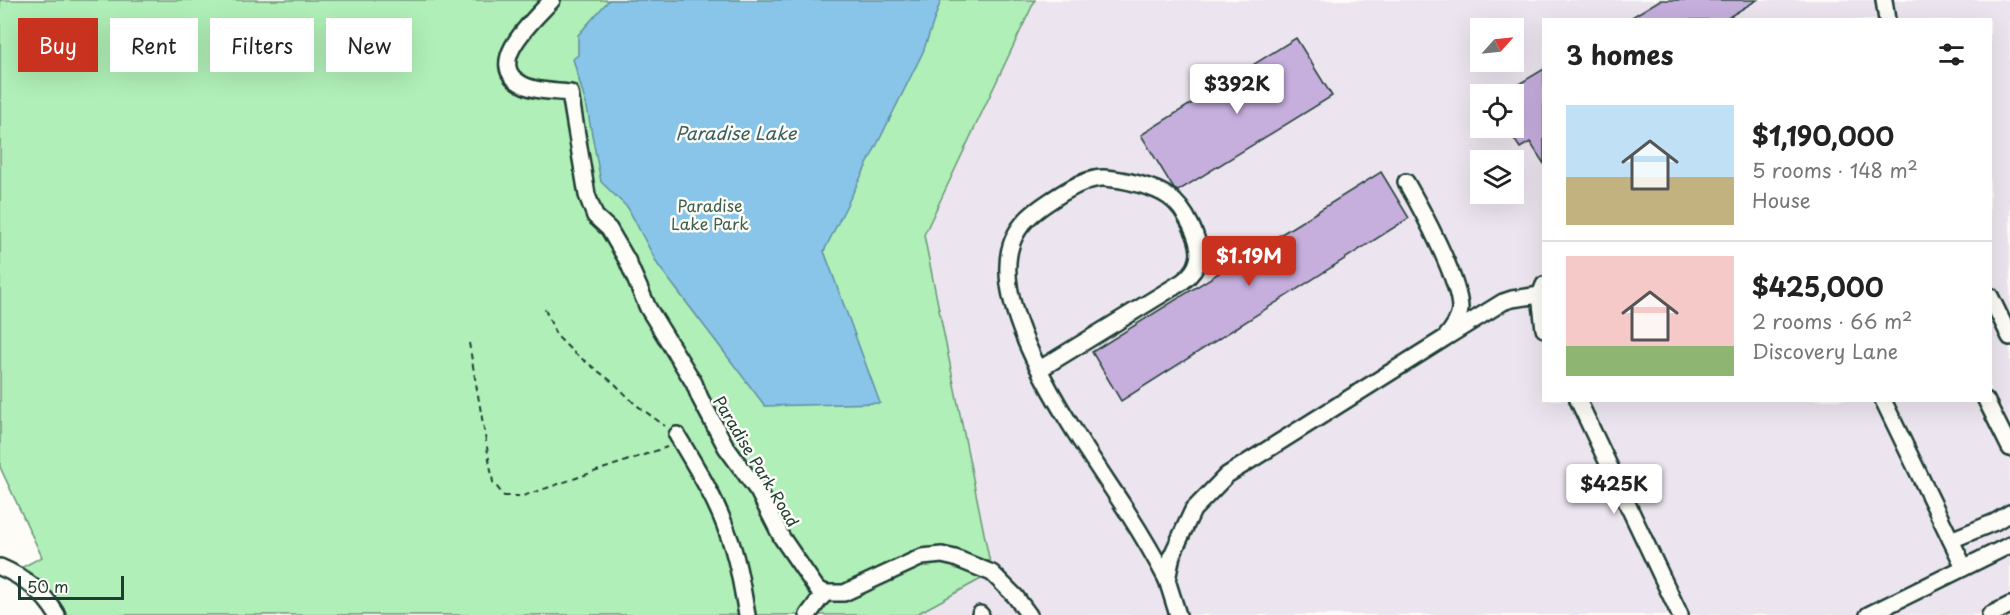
<!DOCTYPE html>
<meta charset="utf-8">
<style>
:root{--surface:#fff;--page:#f6f6f6;--text:#222;--muted:#767676;--line:#e0e0e0;--accent:#c8321e}
body{margin:0;font-family:"Playpen Sans",sans-serif;background:var(--page);color:var(--text);height:100vh;display:flex;flex-direction:column;font-size:22px;white-space:nowrap}
*{box-sizing:border-box;margin:0}
p{font-size:20px;color:var(--muted)}
.icon{flex:none;width:33px;height:33px;fill:none;stroke:currentColor;stroke-width:2;stroke-linecap:round;stroke-linejoin:round}
.map{position:relative;flex:1;overflow:hidden}
.details{position:absolute;left:1542px;top:18px;width:450px;height:384px;display:flex;flex-direction:column;background:var(--surface);border-radius:0px;box-shadow:0 6px 24px #0002}
.details>*{flex:none}
.guide{position:absolute;left:18px;top:18px;width:570px;height:54px;display:flex;gap:12px}
.needle{width:39px;rotate:63deg}
.buttons{position:absolute;left:1470px;top:18px;display:grid;gap:12px}
.buttons a{display:grid;place-items:center;width:54px;height:54px;border-radius:0px;background:var(--surface);box-shadow:0 6px 24px #0002;font-size:30px}
.scale{position:absolute;left:18px;bottom:15px;width:106px;box-sizing:border-box;padding-left:6px;border:3px solid #1f3d34;border-top:0;font-size:16px;line-height:21px;white-space:nowrap;color:#1f3d34;-webkit-text-stroke:4px #fdfcf7;paint-order:stroke}
.price{position:absolute;translate:-50% -51px;padding:0 14px;border-radius:6px;background:#fff;color:#222;font-size:20px;line-height:39px;filter:drop-shadow(0 2px 3px #0008)}
.price::after{content:'';position:absolute;left:50%;top:36px;width:18px;height:14px;margin-left:-9px;background:inherit;clip-path:polygon(0 0,100% 0,50% 100%)}
.price.on{background:var(--accent);color:#fff}
ul{padding:0;list-style:none}
li{display:flex;align-items:center;gap:18px;height:150px;padding:0 24px}
li+li{border-top:2px solid var(--line)}
li span{display:grid;place-items:center;flex:none;width:168px;height:120px;border-radius:0px;color:#555}
li>.icon{margin-inline-start:auto}
span .icon{width:72px;height:72px;fill:#fffc;stroke-width:1}
li b{font-size:26px}
h2{display:flex;justify-content:space-between;align-items:center;height:72px;padding:0 24px;font-size:26px}
.tag{padding:0 21px;border-radius:0px;background:var(--surface);box-shadow:0 6px 24px #0002;font-size:21px;line-height:54px}
.tag.on{background:var(--accent);color:#fff}
.map>svg:first-child{display:block}
.built{fill:#ece5ef;fill-rule:evenodd}
.green{fill:#b0efb7;stroke:#689676;stroke-width:1.5}
.water{fill:#89c5e9;stroke:#5f8fa1;stroke-width:1.5}
.building{fill:#c6aedd;stroke:#1f3d34;stroke-width:1.5}
.lines{fill:none;stroke-linecap:round;stroke-linejoin:round}
.minor-casing{stroke:#1f3d34;stroke-width:20}
.path{stroke:#1f3d34;stroke-width:2;stroke-dasharray:6 4.5;stroke-linecap:butt}
.minor{stroke:#fdfcf7;stroke-width:15}
.labels{text-anchor:middle;dominant-baseline:central;stroke-width:5;stroke-linejoin:round;paint-order:stroke}
.park-label{font-size:16px;fill:#3c614e;stroke:#fdfcf7}
.street-label{font-size:16px;fill:#1f3d34;stroke:#fdfcf7}
.water-label{font-size:18px;font-style:italic;fill:#3a5f61;stroke:#fdfcf7}
</style>
<div class="map">
<svg width="2010" height="615" viewBox="0 0 2010 615">
<rect width="100%" height="100%" fill="#fdfcf7"/>
<filter id="ink" filterUnits="userSpaceOnUse"><feTurbulence type="fractalNoise" baseFrequency=".0167" numOctaves="2"/><feDisplacementMap in="SourceGraphic" scale="12" xChannelSelector="R" yChannelSelector="G"/><feConvolveMatrix kernelMatrix="1 2 1 2 8 2 1 2 1" color-interpolation-filters="sRGB"/></filter>
<g filter="url(#ink)">
<path class="built" d="M1035 0H2010V615H915L992 573 924 235ZM1544 20H1990V400H1544ZM1480 28H1514V62H1480ZM1480 94H1514V128H1480ZM1480 160H1514V194H1480Z"/>
<path class="green" d="M0 0H1035L924 235 992 573 915 615H57L13 572 42 557 0 467Z"/>
<path class="water" d="M609 0H941L923 52 824 251 880 403 765 406 658 265 628 208 601 182 587 108 573 59 578 55V35Z"/>
<g class="building">
<path d="M1660 0H1757L1724 20H1627Z"/>
<path d="M1296 38 1332 96 1178 191 1174 189 1141 135Z"/>
<path d="M1544 69V164L1530 142 1520 148 1507 128H1514V87Z"/>
<path d="M1381 172 1409 218 1121 401 1092 352Z"/>
</g>
<g class="lines">
<g class="minor-casing">
<g id="minor">
<path d="M552 0C537 17 484 62 520 83 534 92 554 91 570 93L587 195 595 216 609 229 627 260 648 308 694 383 700 398 726 447 758 491 782 538 817 589 826 593H844L922 557 942 555 955 558 992 573 1015 596 1029 615"/>
<path d="M1884 0 1887 20"/>
<path d="M1544 285 1540 295 1544 329"/>
<path d="M1990 296 2010 337"/>
<path d="M1448 336 1503 302 1512 299 1540 295"/>
<path d="M1040 369 1182 282C1190 276 1196 270 1198 260 1203 242 1184 207 1169 197 1154 186 1122 179 1104 178 1088 177 1063 192 1050 201 1035 211 1020 222 1013 240 983 312 1090 453 1128 513 1142 535 1155 557 1167 580"/>
<path d="M1578 400 1680 615"/>
<path d="M1883 400 1964 567"/>
<path d="M1986 400 2010 448"/>
<path d="M677 435C696 467 716 499 728 534 738 560 742 588 747 615"/>
<path d="M1951 540 1995 522 2010 513"/>
<path d="M0 567C24 577 44 593 57 615"/>
<path d="M980 614 981 615"/>
<path d="M808 615 819 600 826 593"/>
<path d="M1178 615 1167 580 1172 555 1193 510 1227 475 1445 338C1452 330 1459 320 1460 310 1461 282 1421 208 1406 182"/>
<path d="M1868 615 2010 545"/>
<path d="M1990 615 2010 605"/>
</g>
</g>
<g class="path">
<path d="M545 309 556 335 573 352 615 384 635 404 665 426"/>
<path d="M469 343 493 482 504 496H523L538 491 667 447"/>
</g>
<use href="#minor" class="minor"/>
</g>
</g>
<g class="labels">
<g class="park-label">
<text x="710" y="205">Paradise<tspan x="710" dy="18">Lake Park</tspan></text>
</g>
<g class="street-label">
<text transform="translate(757 461) rotate(59)">Paradise Park Road</text>
</g>
<g class="water-label">
<text x="736" y="132">Paradise Lake</text>
</g>
</g>
</svg>
<div class="buttons">
<a><svg class="needle" viewBox="-14 -14 28 28"><path d="M0-13l5 13h-10z" fill="#e53935"/><path d="M0 13l5-13h-10z" fill="#767676"/></svg></a>
<a><svg class="icon" aria-label="locate" viewBox="0 0 24 24"><circle cx="12" cy="12" r="6"/><path d="M12 2v4M12 18v4M2 12h4M18 12h4"/></svg></a>
<a><svg class="icon" aria-label="layers" viewBox="0 0 24 24"><path d="M12 4l9 5-9 5-9-5zM3 14l9 5 9-5"/></svg></a>
</div>
<div class="scale">50 m</div>
<b class="price" style="left:1237px;top:115px">$392K</b>
<b class="price on" style="left:1249px;top:287px">$1.19M</b>
<b class="price" style="left:1614px;top:515px">$425K</b>
<div class="guide">
<a class="tag on">Buy</a>
<a class="tag">Rent</a>
<a class="tag">Filters</a>
<a class="tag">New</a>
</div>
<section class="details">
<h2>3 homes<svg class="icon" aria-label="filters" viewBox="0 0 24 24"><path d="M4 7h16M4 17h16"/><circle cx="9" cy="7" r="2"/><circle cx="15" cy="17" r="2"/></svg></h2>
<ul>
<li><span style="background:linear-gradient(#bfe0f5 60%,#c2b280 0)"><svg class="icon" aria-label="home" viewBox="0 0 24 24"><path d="M3 11l9-7 9 7M6 9v11h12V9"/></svg></span><div><b>$1,190,000</b><p>5 rooms · 148 m²</p><p>House</p></div></li>
<li><span style="background:linear-gradient(#f6c9c9 75%,#8fb573 0)"><svg class="icon" aria-label="home" viewBox="0 0 24 24"><path d="M3 11l9-7 9 7M6 9v11h12V9"/></svg></span><div><b>$425,000</b><p>2 rooms · 66 m²</p><p>Discovery Lane</p></div></li>
</ul>
</section>
</div>
